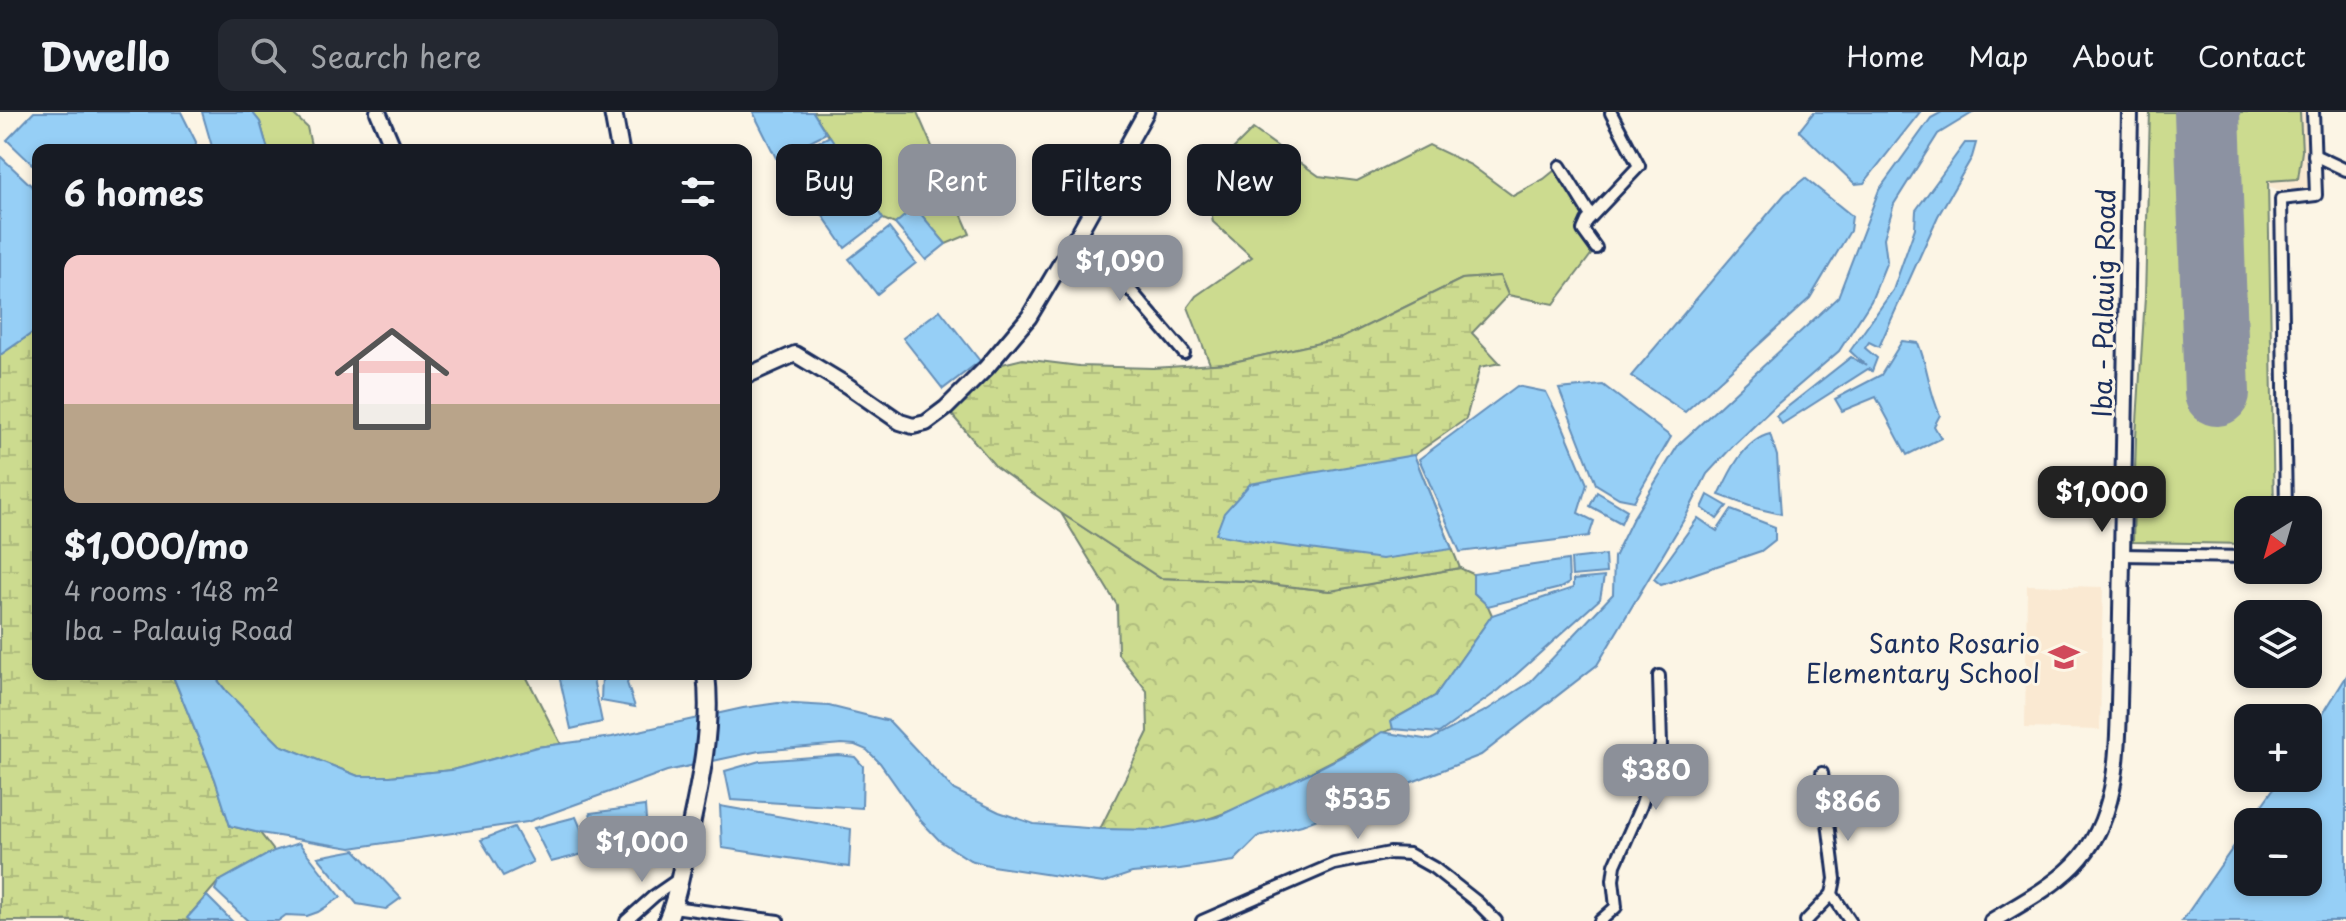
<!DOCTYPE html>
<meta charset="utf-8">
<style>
:root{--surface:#171b24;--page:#242831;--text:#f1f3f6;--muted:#9ea1a6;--line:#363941;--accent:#8c9099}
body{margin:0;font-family:"Playpen Sans",sans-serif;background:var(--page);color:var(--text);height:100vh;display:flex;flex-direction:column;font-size:30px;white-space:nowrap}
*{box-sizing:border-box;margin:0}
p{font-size:26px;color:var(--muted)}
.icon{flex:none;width:44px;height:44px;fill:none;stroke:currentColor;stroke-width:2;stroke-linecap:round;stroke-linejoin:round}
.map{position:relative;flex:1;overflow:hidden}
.sheet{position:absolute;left:32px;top:32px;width:720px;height:536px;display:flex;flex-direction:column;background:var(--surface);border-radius:16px;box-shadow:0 4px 12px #0003}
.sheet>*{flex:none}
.top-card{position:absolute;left:776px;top:32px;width:760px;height:72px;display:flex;gap:16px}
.needle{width:52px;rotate:217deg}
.fabs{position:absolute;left:2234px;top:384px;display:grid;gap:16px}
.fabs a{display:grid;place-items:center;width:88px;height:88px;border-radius:16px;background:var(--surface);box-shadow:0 4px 12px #0003;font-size:40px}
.price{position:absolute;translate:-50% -68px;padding:0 18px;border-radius:16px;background:var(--accent);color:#fff;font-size:26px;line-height:52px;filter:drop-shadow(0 2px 4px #0008)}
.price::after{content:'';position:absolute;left:50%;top:48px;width:24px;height:18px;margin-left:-12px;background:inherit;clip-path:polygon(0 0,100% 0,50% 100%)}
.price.selected{background:#222;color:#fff}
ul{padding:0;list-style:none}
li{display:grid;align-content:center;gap:16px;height:424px;padding:0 32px}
li span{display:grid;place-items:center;height:248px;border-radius:16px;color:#555}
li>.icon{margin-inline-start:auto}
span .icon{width:144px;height:144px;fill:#fffc;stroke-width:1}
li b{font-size:34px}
h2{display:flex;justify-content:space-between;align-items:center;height:96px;padding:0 32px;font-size:34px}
.tag{padding:0 28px;border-radius:16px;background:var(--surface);box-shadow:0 4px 12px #0003;font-size:28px;line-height:72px}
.tag.selected{background:var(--accent);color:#fff}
header{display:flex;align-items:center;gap:48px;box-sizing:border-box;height:112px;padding:0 40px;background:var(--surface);border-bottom:2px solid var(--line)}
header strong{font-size:38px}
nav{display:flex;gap:44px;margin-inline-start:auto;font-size:28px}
.search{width:560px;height:72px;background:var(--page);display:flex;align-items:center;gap:20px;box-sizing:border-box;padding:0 28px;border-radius:16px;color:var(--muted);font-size:30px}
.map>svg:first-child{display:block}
.built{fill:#fae9d2}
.grass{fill:#ccdb8f;stroke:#748576;stroke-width:2}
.forest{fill:url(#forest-crowns);stroke:#748576;stroke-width:2}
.wetland{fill:url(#wetland-marsh);stroke:#748576;stroke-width:2}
.water{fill:#96cff6;stroke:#658fb9;stroke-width:2}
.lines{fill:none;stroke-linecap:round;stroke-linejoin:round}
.runway{stroke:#8c92a2;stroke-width:66}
.street-casing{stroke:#1b2f5e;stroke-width:16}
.secondary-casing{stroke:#1b2f5e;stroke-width:20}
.primary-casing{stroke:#1b2f5e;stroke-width:22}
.street{stroke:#fcf5e5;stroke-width:10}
.secondary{stroke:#fcf5e5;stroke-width:14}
.primary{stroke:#fcf5e5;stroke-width:16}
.labels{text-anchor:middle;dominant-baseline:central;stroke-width:6;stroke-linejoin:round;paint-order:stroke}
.street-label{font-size:26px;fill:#1b2f5e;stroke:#fcf5e5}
.poi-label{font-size:26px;fill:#1b2f5e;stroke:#fcf5e5;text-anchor:end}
</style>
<header>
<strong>Dwello</strong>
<div class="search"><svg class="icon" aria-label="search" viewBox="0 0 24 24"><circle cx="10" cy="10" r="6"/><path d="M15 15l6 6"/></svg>Search here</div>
<nav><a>Home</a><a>Map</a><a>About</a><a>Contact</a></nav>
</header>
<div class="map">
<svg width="2346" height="809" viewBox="0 0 2346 809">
<defs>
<pattern id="forest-crowns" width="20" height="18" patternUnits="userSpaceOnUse" patternTransform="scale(2)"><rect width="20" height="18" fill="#ccdb8f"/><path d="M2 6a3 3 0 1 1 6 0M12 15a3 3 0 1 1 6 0" fill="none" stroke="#afbc7e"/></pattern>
<pattern id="wetland-marsh" width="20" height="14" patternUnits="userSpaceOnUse" patternTransform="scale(2)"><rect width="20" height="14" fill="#ccdb8f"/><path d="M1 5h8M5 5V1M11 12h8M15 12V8" fill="none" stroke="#afbc7e"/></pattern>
</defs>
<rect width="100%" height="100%" fill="#fcf5e5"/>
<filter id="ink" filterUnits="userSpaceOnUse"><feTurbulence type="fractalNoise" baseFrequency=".0125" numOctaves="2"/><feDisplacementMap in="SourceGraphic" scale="16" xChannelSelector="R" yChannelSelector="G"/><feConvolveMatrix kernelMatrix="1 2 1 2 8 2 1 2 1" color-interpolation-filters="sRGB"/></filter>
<g filter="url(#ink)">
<g class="built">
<path d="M2150 0H2304L2313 2 2315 74 2309 81 2285 80 2268 74 2271 210 2269 310 2274 398H2248V432L2133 430 2136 325 2145 185Z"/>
<path d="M2027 473 2103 475 2100 618 2025 616Z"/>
</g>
<g class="grass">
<path d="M252 0H293L295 4 307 15 312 38H268L260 10Z"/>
<path d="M813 0H917L970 122 946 132 915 96 895 112 883 107Z"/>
<path d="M2150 0H2188L2199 282 2235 280 2225 0H2300L2302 39 2298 67 2268 69 2274 398H2248V432L2133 430 2136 325 2145 185Z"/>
<path d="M1253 17 1319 64 1357 69 1429 33 1471 53 1513 84 1544 67 1560 54 1591 104 1583 118 1596 136 1554 192 1508 183 1500 164 1462 167 1342 226 1229 251 1210 252 1188 195 1196 184 1252 145 1213 110 1208 82 1218 52Z"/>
<path d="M213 562H525L561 632 537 635 452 658 390 664H358L280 633 227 580Z"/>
</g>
<path class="forest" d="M1061 401 1160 466 1244 469 1330 479 1460 456 1473 462V480L1488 494 1492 503 1435 584 1392 608 1393 617C1370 624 1349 640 1328 651 1274 679 1218 712 1156 718 1138 720 1118 718 1100 717L1148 620 1147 579 1118 542 1117 493Z"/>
<g class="wetland">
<path d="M1500 164 1508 183 1472 221 1500 251 1480 255 1466 307 1414 343 1460 456 1330 479 1244 469 1160 466 1061 401 996 355 946 296 986 256 1023 247 1079 254 1153 256 1229 251 1342 226 1462 167Z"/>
<path d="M38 217V562H172L215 667 230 714 260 721 274 739 218 770 188 805 191 809H0V243Z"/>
</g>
<g class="water">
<path d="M34 0H181L196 30 195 38H38V58L7 28Z"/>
<path d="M202 0H252L260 10 268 38H213Z"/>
<path d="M753 0H813L826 21 776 46Z"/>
<path d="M1814 0H1920L1864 71 1855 72 1799 19Z"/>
<path d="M1942 0H1974L1938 22 1894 92 1884 126 1887 149 1871 189 1839 239 1775 294 1733 334 1707 362 1686 404 1597 553 1481 643 1302 713 1259 724 1234 749 1180 757 1132 761 1103 771 992 754 970 748 940 729 921 709 880 651 867 638 855 633 842 632 759 639 667 659 527 710 351 736 260 721 230 714 215 667 172 562H213L227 580 280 633 358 664H390L452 658 537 635 612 625 743 596 778 591 829 594 889 609 954 678 999 700 1034 712 1100 717 1156 718 1217 705 1309 661 1355 638 1382 620 1430 628 1487 598 1529 571 1613 482 1614 445 1633 406 1679 332 1838 185 1879 78 1931 6Z"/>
<path d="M830 24 883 107 845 136 784 47Z"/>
<path d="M1965 31H1976L1972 45 1938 104 1879 235 1869 230 1865 236 1877 246 1872 259 1868 257 1782 312 1776 304 1851 245 1866 254 1850 239 1893 178 1915 116 1916 98Z"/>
<path d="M0 44 38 80V217L0 243Z"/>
<path d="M1805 66 1852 104 1850 119 1810 186 1685 300 1631 264 1785 82Z"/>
<path d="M915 95 946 132 926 148 895 112Z"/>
<path d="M889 116 916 151 877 182 849 147Z"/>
<path d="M940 198 980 249 943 277 903 226Z"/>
<path d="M1902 229 1918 231C1928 255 1929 280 1940 303L1934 314 1941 326 1907 343 1876 285 1842 299 1835 287 1881 263Z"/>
<path d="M1603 273 1671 325 1634 389 1619 386 1596 372 1559 277Z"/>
<path d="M1517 274 1546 280 1562 312 1587 372 1578 401 1594 409 1589 424 1460 440 1419 347Z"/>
<path d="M1770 322 1777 344 1781 402 1755 396 1719 383C1729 361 1744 328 1770 322Z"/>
<path d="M1414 343 1452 437 1382 447 1265 431 1216 422 1224 401 1250 372Z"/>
<path d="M1597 380 1627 398 1621 411 1590 394Z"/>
<path d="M1708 383 1727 394 1717 407 1702 396Z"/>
<path d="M1731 398 1775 415V428L1761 439 1661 473 1654 467 1698 406 1717 419Z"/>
<path d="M1605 443 1606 461 1572 464 1571 447Z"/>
<path d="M1568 448 1569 471 1560 476 1488 494 1473 480V462Z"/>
<path d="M1604 465 1600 487 1499 578 1439 621 1393 617 1391 609 1435 584 1492 503 1573 476V468Z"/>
<path d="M592 562 602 610 571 617 559 563Z"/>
<path d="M602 562H632L627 571 635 595 601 589Z"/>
<path d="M2346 565V809H2182L2248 714V770H2308V710H2250L2281 666H2308V626Z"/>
<path d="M839 643 855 645 863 654 862 696 731 688 725 659 760 649Z"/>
<path d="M645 694 646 708 637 741 599 733 590 701Z"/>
<path d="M720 694 851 717 849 755 722 736Z"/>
<path d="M576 705 591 740 551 750 534 716Z"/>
<path d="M514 715 533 750 503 764 481 728Z"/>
<path d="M299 731 341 785 318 800 307 804 286 803 278 809H248L215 778 218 770 274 739Z"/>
<path d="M355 738 401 786 386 797 357 792 318 745Z"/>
<path d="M207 784 232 809H191L187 806Z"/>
</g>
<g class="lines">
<path class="runway" d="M2207 0 2217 281"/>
<g class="street-casing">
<g id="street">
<path d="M2314 43 2346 58"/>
<path d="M1560 54 1591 104"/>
<path d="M1080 119 1184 241"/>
<path d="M1596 136 1583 118 1587 109 1639 54 1611 1"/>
<path d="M2286 398 2281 87 2316 83 2313 0"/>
<path d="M2121 443 2248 445"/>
<path d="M1822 661 1835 767 1832 782 1850 809"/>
<path d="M673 795 778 809"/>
<path d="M626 809 654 784 680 766"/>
<path d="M1202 809 1334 752 1390 741 1409 742 1434 756 1477 790 1496 809"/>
<path d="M1600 809 1616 795 1613 768 1615 753 1641 694 1661 633 1659 564"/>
<path d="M1806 809 1832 782"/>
</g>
</g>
<g class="secondary-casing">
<g id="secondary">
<path d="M378 0 394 38"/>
<path d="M746 264 795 242 848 274 900 310 913 314 926 311 946 296 986 256 1029 205 1080 119 1146 0"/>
<path d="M1992 809C2020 792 2051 776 2074 753 2124 703 2117 623 2120 558L2130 0"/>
</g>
</g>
<g class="primary-casing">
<g id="primary">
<path d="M613 0 620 38"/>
<path d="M667 809C677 786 681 761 686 736 698 680 713 619 706 562"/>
</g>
</g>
<use href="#street" class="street"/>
<use href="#secondary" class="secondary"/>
<use href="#primary" class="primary"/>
</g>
</g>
<defs>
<g id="school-bare" transform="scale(2.4)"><path d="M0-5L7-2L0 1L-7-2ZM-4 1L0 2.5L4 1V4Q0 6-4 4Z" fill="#d1495b" stroke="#fcf5e5" stroke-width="2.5" paint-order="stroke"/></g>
</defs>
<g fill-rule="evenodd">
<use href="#school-bare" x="2064" y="545"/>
</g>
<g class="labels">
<g class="street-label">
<text transform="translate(2103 191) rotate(-89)">Iba - Palauig Road</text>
</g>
<g class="poi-label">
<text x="2040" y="530">Santo Rosario<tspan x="2040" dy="30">Elementary School</tspan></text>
</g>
</g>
</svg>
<div class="fabs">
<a><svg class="needle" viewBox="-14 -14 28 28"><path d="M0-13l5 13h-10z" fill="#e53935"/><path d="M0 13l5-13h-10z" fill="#9ea1a6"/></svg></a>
<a><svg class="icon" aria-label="layers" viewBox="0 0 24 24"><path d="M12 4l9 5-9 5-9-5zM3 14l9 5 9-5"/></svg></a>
<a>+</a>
<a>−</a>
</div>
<b class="price" style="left:1120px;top:191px">$1,090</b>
<b class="price selected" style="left:2102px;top:422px">$1,000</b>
<b class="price" style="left:1656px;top:700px">$380</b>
<b class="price" style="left:1358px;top:729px">$535</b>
<b class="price" style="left:1848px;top:731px">$866</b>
<b class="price" style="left:642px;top:772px">$1,000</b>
<div class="top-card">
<a class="tag">Buy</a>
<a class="tag selected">Rent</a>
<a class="tag">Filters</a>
<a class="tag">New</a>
</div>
<section class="sheet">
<h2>6 homes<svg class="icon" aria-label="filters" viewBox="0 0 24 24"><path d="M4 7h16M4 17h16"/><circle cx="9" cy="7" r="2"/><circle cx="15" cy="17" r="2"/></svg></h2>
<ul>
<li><span style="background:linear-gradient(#f6c9c9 60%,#b9a48a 0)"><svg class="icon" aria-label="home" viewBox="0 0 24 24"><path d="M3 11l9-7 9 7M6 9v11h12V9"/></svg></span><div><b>$1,000/mo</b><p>4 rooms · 148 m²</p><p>Iba - Palauig Road</p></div></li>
</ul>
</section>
</div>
